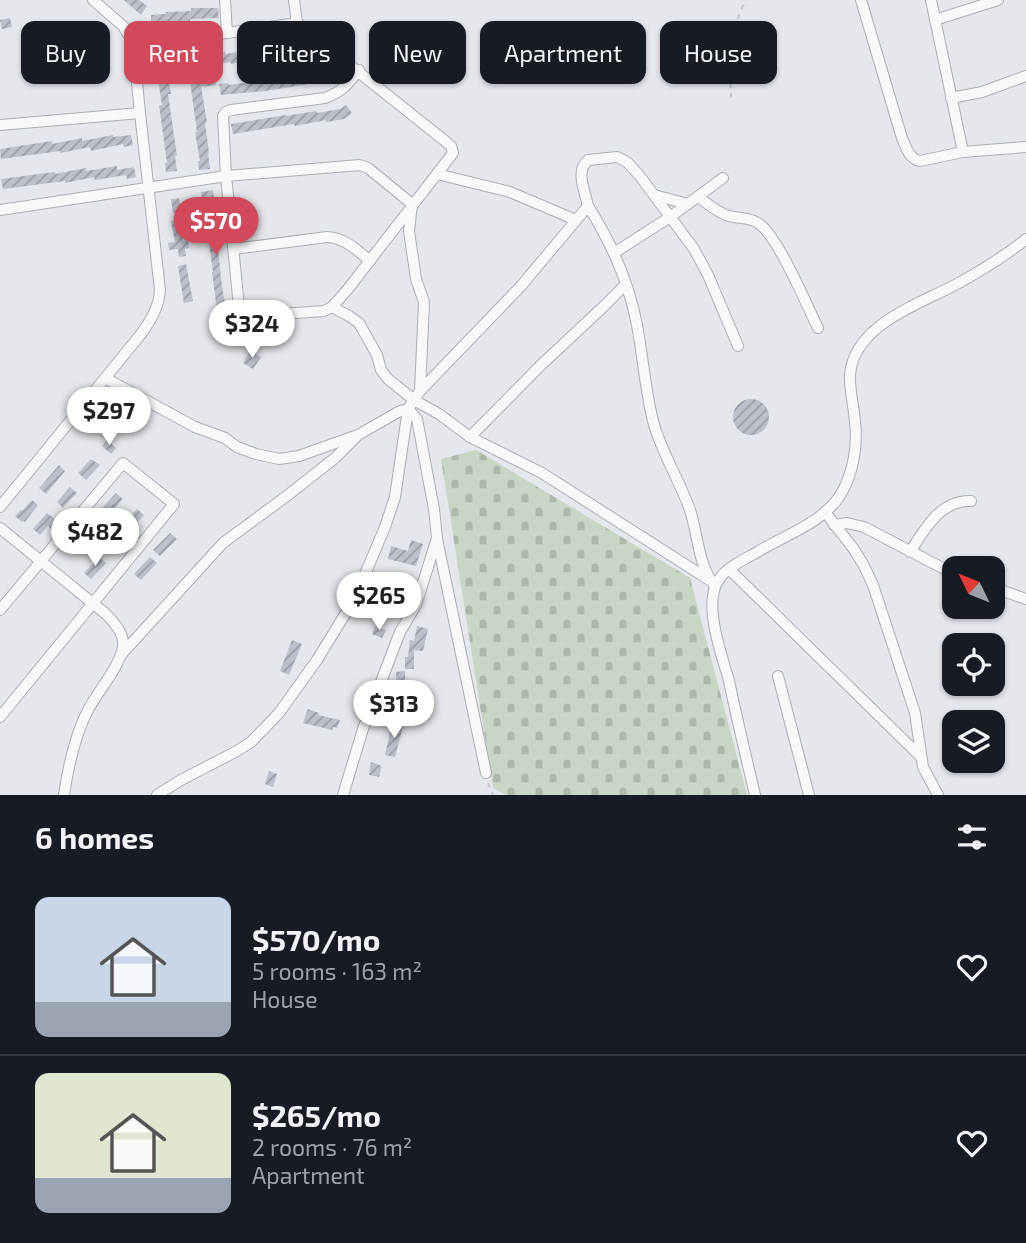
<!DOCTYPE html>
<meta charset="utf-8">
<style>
:root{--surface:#171b24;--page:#242831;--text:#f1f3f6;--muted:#9ea1a6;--line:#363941;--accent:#d1495b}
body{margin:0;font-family:"Exo 2",sans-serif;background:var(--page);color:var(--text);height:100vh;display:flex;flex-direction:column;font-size:26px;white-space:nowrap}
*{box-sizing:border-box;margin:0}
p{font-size:23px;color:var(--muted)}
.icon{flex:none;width:38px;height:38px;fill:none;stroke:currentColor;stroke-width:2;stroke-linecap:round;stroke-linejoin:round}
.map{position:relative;height:795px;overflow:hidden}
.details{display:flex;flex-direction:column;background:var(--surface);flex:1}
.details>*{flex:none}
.hud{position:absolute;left:21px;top:21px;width:985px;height:63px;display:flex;gap:14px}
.needle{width:46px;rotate:313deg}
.controls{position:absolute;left:942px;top:556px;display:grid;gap:14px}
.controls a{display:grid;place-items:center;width:63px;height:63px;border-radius:14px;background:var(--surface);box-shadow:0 2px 5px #0004;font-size:35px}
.price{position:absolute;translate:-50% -60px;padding:0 16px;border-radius:24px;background:#fff;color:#222;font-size:23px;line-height:46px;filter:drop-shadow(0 2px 4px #0008)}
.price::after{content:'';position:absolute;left:50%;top:42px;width:21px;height:16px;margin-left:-10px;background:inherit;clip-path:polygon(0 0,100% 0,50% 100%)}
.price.active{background:var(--accent);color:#fff}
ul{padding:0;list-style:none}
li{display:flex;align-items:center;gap:21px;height:175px;padding:0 35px}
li+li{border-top:2px solid var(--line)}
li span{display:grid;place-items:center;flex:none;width:196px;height:140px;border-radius:14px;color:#555}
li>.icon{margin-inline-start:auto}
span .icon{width:84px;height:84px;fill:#fffc;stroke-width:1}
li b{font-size:30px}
h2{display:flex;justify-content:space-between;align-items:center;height:84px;padding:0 35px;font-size:30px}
.tag{padding:0 24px;border-radius:14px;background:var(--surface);box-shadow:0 2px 5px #0004;font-size:24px;line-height:63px}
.tag.active{background:var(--accent);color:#fff}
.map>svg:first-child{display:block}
.cemetery{fill:url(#cemetery-stones)}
.building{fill:url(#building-hatch)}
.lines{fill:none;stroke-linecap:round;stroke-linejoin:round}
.minor-casing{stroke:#a9aeb7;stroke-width:12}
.path{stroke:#c2c5cb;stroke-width:2;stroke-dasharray:5 5;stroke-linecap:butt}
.minor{stroke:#f7f8fa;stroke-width:10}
</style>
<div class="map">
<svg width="1026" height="795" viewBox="0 0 1026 795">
<defs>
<pattern id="cemetery-stones" width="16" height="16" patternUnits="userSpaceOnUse" patternTransform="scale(1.75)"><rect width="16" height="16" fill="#c9d6c5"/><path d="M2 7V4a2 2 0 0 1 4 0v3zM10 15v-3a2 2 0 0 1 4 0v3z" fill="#adb8ab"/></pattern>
<pattern id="building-hatch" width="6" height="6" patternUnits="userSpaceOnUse" patternTransform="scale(1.75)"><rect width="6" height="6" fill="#bbc0ca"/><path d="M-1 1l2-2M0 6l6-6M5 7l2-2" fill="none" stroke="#989da6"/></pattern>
</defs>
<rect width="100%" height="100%" fill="#e4e7ec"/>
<path class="cemetery" d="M476 450 690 578 747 795H506L493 788 441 459Z"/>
<g class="building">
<path d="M124 0H139L147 6 141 15Z"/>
<path d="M191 8H218L219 18 190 19V21L160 23V25H151V15L166 14V12L191 11Z"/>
<path d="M10 18 12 27 2 29 0 20Z"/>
<path d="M255 48 257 59 231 64V62L213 65 216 85 201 87 207 122 205 123 209 153H208L210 169 199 170 198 161H200L195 132H197L188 67 167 71 171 94H168L177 156H175L177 171 166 172 165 163H167L159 105H162L158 80H157L155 54 165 53 166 60 187 57 188 59 225 52V54L246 51V50Z"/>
<path d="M285 48 287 58 262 62 260 52Z"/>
<path d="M333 63 341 69 335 77 327 70Z"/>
<path d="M320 72 322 82 265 91 221 95 219 84 228 83 229 85Z"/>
<path d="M346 105 352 113 344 119 326 122V120L295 126 294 124 233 134 231 124 286 115V116L316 111 317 113 340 109Z"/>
<path d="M113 135V137L131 135 133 145 124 147 123 144 91 151 90 147 60 153V151L1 159 0 149 52 141V144L82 138V141Z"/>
<path d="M117 166V170L134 167 136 177 127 179 126 175 95 180 94 177 65 183V181L3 189 1 179 55 172V174L86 168V171Z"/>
<path d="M213 190 218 226 223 225 224 233 217 234V241L222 286 227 317H229L230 325 217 327 216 319 218 318 212 272H213L207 227H209L205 201H202L201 192Z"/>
<path d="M179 198 182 212 173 213 171 199Z"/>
<path d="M180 220 183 241 188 240 189 248 185 249 186 256 179 257 178 249 169 250 168 243 175 242 171 221Z"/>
<path d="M186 264 193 301 184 303 178 266Z"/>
<path d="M250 351 261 357 253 369 243 363Z"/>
<circle cx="751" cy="417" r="18"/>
<path d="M107 440 116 448 111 454 102 446Z"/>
<path d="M91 459 100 465 86 480 78 473Z"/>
<path d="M59 465 65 471 46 494 39 488Z"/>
<path d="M70 487 77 493 63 508 57 502Z"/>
<path d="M116 493 123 499 105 519 118 529 137 509 144 515 122 538 124 540 110 554 104 549 112 539 98 528 93 534 86 528 96 512 98 513Z"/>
<path d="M32 500 38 505 25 522 23 521 22 522 15 516 21 510 22 511Z"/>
<path d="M47 513 60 523 53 531 48 526 40 535 33 529Z"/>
<path d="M170 533 177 539 160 556 153 550Z"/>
<path d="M411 540 423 544 416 566 388 559 391 546 408 551Z"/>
<path d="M99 557 106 563 91 579 84 573Z"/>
<path d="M150 557 157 563 141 580 134 574Z"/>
<path d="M397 577 412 583 406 597 409 599 405 608 386 600Z"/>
<path d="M375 626 386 630 382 638 372 634Z"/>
<path d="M417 626 428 629 423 651 414 650V669H405V657H408L410 640 414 641Z"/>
<path d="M292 640 302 644 289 675 280 671Z"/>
<path d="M405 671 406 701 421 698 422 706 397 707 396 672Z"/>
<path d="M308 709 319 713 318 715 340 720 337 728 333 727 332 730 303 723Z"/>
<path d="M392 723 403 726 395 757 385 755Z"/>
<path d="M371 762 382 766 379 777 369 775Z"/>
<path d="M269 771 277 774 273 787 265 784Z"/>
</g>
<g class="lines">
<g class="minor-casing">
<g id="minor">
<path d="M225 0 227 33"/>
<path d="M294 0 297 23"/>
<path d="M861 0 902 138C906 147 909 159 920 161L963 152 1026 147"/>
<path d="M931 0 963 152"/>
<path d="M935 20 998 0"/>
<path d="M133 42 227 33 297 23 445 141 451 146 453 153 348 289 332 307 324 311 240 317 226 176 223 116 226 112 231 110 325 98C342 92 348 84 359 70"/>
<path d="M951 98 982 92 1026 76"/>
<path d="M0 125 140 113"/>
<path d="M437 174 510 192 576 220"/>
<path d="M654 195 688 204"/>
<path d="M698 197C707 203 716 211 726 215 737 219 749 217 758 223 777 234 807 306 818 328"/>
<path d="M588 206C585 191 575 171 588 160L617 157 627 162 639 175 694 249 708 275 738 346"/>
<path d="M0 210 226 176 360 165 368 168 412 204 409 231 416 279 424 302 420 391"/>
<path d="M234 249 327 237C345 238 357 250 370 261"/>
<path d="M614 253 670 217 723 178"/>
<path d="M332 307 349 316 359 323 377 355 381 370 388 379 414 400 439 414 470 437 542 473 711 581"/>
<path d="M105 378 195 427 225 438 237 447 256 454 279 459 299 456 355 436"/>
<path d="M470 437 541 365 601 309 626 284"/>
<path d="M0 507 141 334C151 320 159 307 160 290L140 113 133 42 123 26 93 0"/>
<path d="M825 512 853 548 863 564 873 585 915 713 923 767 938 795"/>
<path d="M834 525 847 523 864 527 954 574"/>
<path d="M0 528 106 614C114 622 125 635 123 647 119 668 98 691 88 710 75 735 68 768 64 795"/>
<path d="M437 539 486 773"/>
<path d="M910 552C925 529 940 500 971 501"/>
<path d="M729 569 921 757"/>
<path d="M992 587 1026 599"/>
<path d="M0 610 123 463 174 504 0 717"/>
<path d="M120 656 223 543 288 495 335 458 358 435 400 411 408 409 417 419 434 509 437 538 416 605 400 632 363 729 343 795"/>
<path d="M778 676 809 795"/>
<path d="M157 795 181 780 237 751 251 742 279 713 317 660 355 598 385 527 395 497 408 409 420 391 521 286 588 206C611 242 629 283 637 325 643 357 645 389 653 421 661 452 679 479 690 510 698 534 698 566 715 586"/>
<path d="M755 795C746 757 737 719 729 681 722 655 706 614 715 587 721 569 744 560 759 551 787 534 823 523 841 494 853 473 858 446 855 422 854 406 849 390 850 374 855 325 917 305 955 285 979 272 1004 257 1026 239"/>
</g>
</g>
<g class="path">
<path d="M731 98C730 64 729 30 746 0"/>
<path d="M488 783 493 795"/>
</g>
<use href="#minor" class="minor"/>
</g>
</svg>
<div class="controls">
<a><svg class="needle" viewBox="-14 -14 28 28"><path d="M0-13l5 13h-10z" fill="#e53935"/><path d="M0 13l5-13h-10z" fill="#9ea1a6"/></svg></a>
<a><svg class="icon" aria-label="locate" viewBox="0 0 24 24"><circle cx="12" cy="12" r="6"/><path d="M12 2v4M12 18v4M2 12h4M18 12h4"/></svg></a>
<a><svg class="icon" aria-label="layers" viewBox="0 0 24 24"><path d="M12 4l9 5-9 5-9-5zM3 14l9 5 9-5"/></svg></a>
</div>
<b class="price active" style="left:216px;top:257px">$570</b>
<b class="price" style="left:252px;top:360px">$324</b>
<b class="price" style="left:109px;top:447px">$297</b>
<b class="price" style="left:95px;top:568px">$482</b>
<b class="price" style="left:379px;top:632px">$265</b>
<b class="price" style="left:394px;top:740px">$313</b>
<div class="hud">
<a class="tag">Buy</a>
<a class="tag active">Rent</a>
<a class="tag">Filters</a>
<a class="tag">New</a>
<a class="tag">Apartment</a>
<a class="tag">House</a>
</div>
</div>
<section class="details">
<h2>6 homes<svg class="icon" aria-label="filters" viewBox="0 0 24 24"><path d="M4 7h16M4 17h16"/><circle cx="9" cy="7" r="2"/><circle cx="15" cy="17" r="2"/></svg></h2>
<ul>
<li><span style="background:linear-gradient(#c9d6e8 75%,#9aa5b1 0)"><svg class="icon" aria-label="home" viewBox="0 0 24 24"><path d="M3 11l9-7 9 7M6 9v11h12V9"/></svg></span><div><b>$570/mo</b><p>5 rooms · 163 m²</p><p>House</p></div><svg class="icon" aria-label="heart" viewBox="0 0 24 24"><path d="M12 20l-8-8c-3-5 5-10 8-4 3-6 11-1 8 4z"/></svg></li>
<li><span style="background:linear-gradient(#dfe7d0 75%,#9aa5b1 0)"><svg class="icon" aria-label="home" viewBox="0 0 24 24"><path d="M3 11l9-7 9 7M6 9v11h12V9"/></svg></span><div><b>$265/mo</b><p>2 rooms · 76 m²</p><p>Apartment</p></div><svg class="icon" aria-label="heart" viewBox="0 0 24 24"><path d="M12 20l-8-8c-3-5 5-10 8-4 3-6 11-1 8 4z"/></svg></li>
</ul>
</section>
